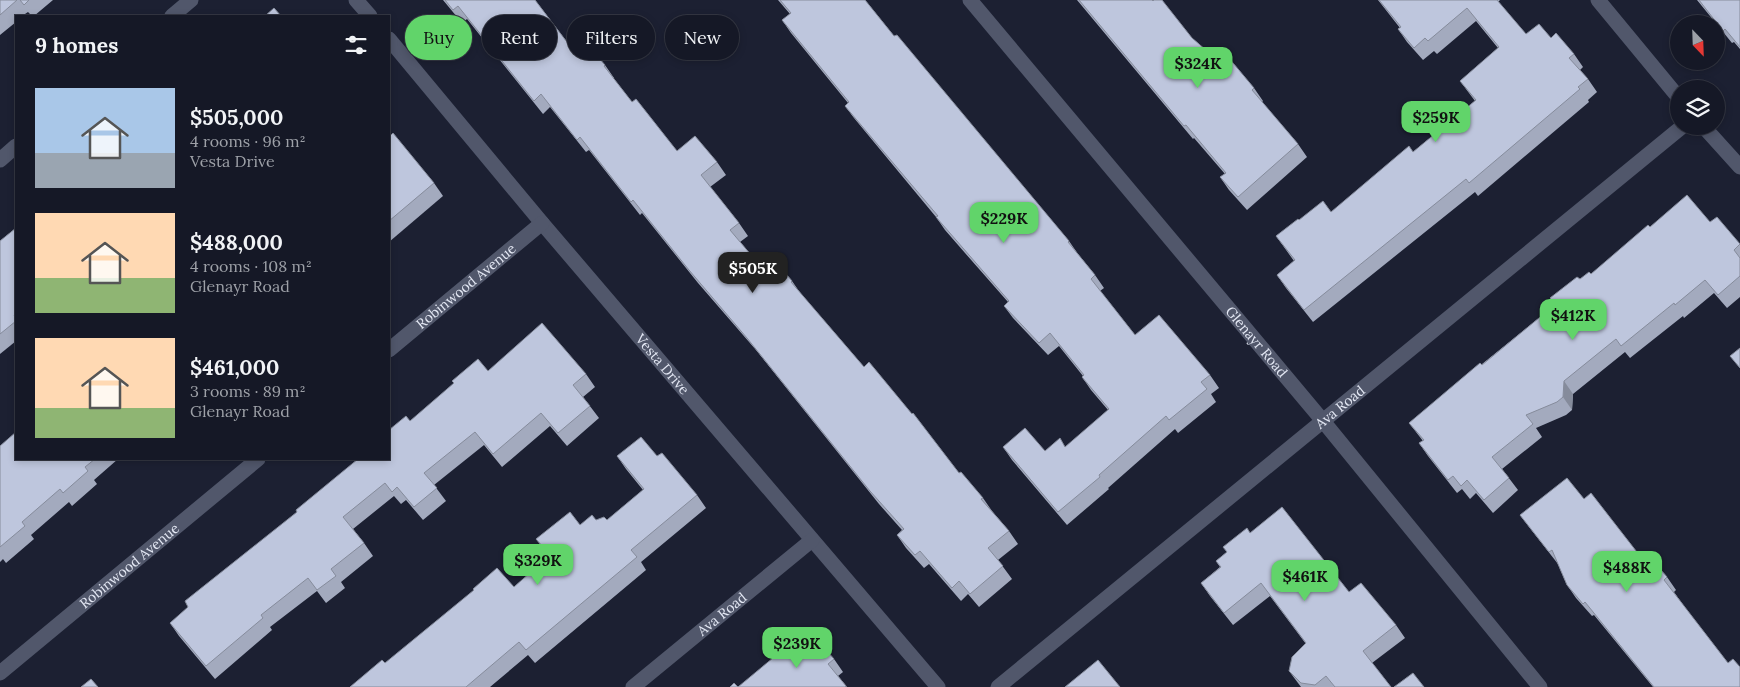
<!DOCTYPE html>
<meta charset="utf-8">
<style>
:root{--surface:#151826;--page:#222532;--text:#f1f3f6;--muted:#9da0a7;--line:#343743;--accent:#61d46a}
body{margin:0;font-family:Lora,serif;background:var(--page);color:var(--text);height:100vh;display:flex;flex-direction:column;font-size:19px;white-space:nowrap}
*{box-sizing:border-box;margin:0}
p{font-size:16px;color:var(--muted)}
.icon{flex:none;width:28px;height:28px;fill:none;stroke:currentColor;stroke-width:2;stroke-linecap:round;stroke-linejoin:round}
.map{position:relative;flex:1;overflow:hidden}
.panel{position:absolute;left:15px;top:15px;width:375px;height:445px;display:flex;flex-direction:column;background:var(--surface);border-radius:0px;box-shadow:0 2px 8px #0003,0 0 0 1px var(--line)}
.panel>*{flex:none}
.banner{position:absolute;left:405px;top:15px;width:475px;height:45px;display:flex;gap:10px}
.needle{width:32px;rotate:157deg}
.controls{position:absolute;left:1670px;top:15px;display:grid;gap:10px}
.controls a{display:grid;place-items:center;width:55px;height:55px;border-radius:50%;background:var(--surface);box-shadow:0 2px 8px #0003,0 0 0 1px var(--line);font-size:25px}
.price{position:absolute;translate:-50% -42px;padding:0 11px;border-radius:10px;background:var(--accent);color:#111;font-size:16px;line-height:32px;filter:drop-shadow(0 1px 2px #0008)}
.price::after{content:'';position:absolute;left:50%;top:30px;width:15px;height:11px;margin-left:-8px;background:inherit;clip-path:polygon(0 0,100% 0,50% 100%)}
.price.on{background:#222;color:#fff}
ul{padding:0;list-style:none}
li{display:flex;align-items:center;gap:15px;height:125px;padding:0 20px}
li span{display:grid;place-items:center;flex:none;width:140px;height:100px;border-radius:0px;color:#555}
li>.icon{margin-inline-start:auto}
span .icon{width:60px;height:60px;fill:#fffc;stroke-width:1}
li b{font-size:21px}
h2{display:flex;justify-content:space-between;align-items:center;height:60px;padding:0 20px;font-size:21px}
.pill{padding:0 18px;border-radius:22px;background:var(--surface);box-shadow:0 2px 8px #0003,0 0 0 1px var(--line);font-size:18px;line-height:45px}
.pill.on{background:var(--accent);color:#111}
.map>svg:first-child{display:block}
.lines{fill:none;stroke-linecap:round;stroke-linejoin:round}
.minor{stroke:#51576b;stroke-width:15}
.wall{fill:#a3aabe}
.shaded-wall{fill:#858b9b}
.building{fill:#bec6dd;stroke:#858b9b}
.labels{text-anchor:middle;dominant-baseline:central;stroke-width:5;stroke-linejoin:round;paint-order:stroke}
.street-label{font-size:14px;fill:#e4e8f4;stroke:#080b12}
</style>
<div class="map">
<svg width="1740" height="687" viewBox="0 0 1740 687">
<rect width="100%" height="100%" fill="#1c2032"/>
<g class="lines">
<g class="minor">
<path d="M356 0 370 16"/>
<path id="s1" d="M970 0 1323 421 1540 687"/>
<path d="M1598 0 1679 98"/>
<path d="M172 16 191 0"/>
<path id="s2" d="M389 39 542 223 938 687"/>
<path d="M1703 126 1740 167"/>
<path d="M0 160 16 146"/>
<path id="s3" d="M389 350 542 223"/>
<path id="s4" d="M0 673 258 459"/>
<path id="s5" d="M633 687 812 540"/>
<path id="s6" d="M998 687 1683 126"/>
</g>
</g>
<g class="wall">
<path d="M0 0H53L34 16H32L28 12 22 16H16V22L0 35Z"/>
<path d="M443 0H535L576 54 605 65 614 78 613 79 632 102 677 151 717 162 726 175 710 187 739 223 748 236 740 242 762 268 792 281 801 294 864 367 959 473 983 498 992 511 1009 531 1018 544 998 560 1012 579 979 607 968 594 961 601 929 564 924 568 906 548 897 535 902 530 879 504 756 350 698 283 642 213 640 215 589 150 586 152 550 107 543 114 467 19 462 23Z"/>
<path d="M778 0H865L894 36 1069 241 1078 254 1095 275 1104 288 1100 291 1135 335 1210 375 1219 388 1211 394 1216 402 1178 433 1175 429 1108 488 1109 489 1067 525 1012 460 1003 447 1045 451 1066 447 1108 410 1091 390 1082 377 1083 376 1059 346 1048 355 1013 318 1004 306 1008 302 965 253 945 230 936 217 854 118 845 106 848 103 791 33 782 20 790 14Z"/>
<path d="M1077 0H1152L1192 38 1215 58 1254 88 1263 101 1262 102 1298 144 1307 157 1247 210 1229 190 1220 177 1225 174 1194 138 1193 139Z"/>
<path d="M1378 0H1500L1498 2 1526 34 1551 38 1574 54 1583 67 1580 70 1588 79 1597 92 1588 100 1589 102 1478 196 1475 192 1313 322 1286 288 1277 275 1294 261 1276 236 1299 220 1331 212 1413 152 1475 101 1460 81 1498 48 1476 21 1437 54 1434 51 1423 60 1407 42 1398 29 1400 28Z"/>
<path d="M1697 0H1740V49L1734 42 1732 43Z"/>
<path d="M389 137 434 183 443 196 389 242Z"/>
<path d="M1710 222 1740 244V297L1727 308 1714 293 1684 318 1683 316 1630 358 1625 352 1573 394 1572 410 1566 415 1536 428 1542 437 1502 469 1518 490 1493 513 1476 493 1470 499 1462 489 1457 493 1428 456 1419 443 1423 441 1409 423 1555 305 1550 298 1580 279 1591 274 1650 227Z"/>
<path d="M16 228V341L0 354V241Z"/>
<path d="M488 371 586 374 595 387 583 397 599 418 567 446 550 426 502 467 484 445 434 485 446 501 423 520 406 500 401 504 394 496 353 529 364 543 373 556 341 582 345 588 326 603 317 591 270 627 272 630 215 679 179 636 170 623 410 421Z"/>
<path d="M0 446 16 459H118L94 480 97 484 72 506 69 502 31 535 34 539 6 563 3 559 0 562Z"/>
<path d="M617 456H657L697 495 706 508 641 562 646 570 535 663 528 655 490 687H350L385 663 514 587 549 556 536 539 596 520H607L643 490 626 469Z"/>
<path d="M1584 499 1640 556 1667 577 1676 590 1674 592 1740 687H1653L1594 615 1592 616 1576 598 1567 585 1558 564 1529 527 1520 515Z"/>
<path d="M1250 533 1349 592 1396 625 1405 638 1372 663 1391 687H1301L1289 671 1306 644 1270 596 1233 625 1210 596 1201 583 1220 567 1216 561Z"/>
<path d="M804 647 834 659 843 672 838 676 847 687H730H738Z"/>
</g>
<path class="shaded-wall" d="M1564 381 1573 394 1572 410 1563 397Z"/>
<g class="building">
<path d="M0 0H17L0 15Z"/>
<path d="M20 0H29L24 5Z"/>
<path d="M445 0H535L576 54 587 44 605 65 604 66 632 102 636 99 677 151 695 136 717 162 701 175 739 223 730 230 762 268 773 258 792 281 791 282 864 367 869 362 912 414 913 413 959 473 961 472 983 498 981 499 1009 531 988 548 1003 566 970 594 959 581 952 588 920 551 915 555 897 535 904 529 870 491 747 338 689 270 633 200 631 202 580 137 577 140 541 94 534 101 458 6 453 10Z"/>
<path d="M780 0H865L894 36 897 35 1069 241 1068 242 1095 275 1091 279 1135 335 1159 315 1210 375 1201 382 1207 389 1169 420 1166 416 1099 475 1100 477 1058 512 1003 447 1025 428 1045 451 1060 438 1065 447 1109 409 1082 377 1084 375 1050 333 1039 343 1004 306 1009 301 956 240 936 217 938 216 845 106 849 102 782 20 791 13Z"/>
<path d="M1079 0H1152L1153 1 1154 0H1162L1192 38 1215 58 1223 51 1254 88 1252 90 1298 144 1238 197 1220 177 1226 173 1186 125 1184 126Z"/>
<path d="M1379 0H1497L1526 34 1539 24 1551 38 1556 33 1574 54 1569 58 1588 79 1578 87 1580 89 1469 183 1466 179 1304 310 1277 275 1295 260 1276 236 1298 219 1299 220 1323 201 1331 212 1409 146 1413 152 1476 100 1460 81 1499 47 1467 8 1428 41 1425 38 1414 48 1398 29 1401 27Z"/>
<path d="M1699 0H1740V47L1725 29 1723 31Z"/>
<path d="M274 8 281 16H265Z"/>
<path d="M393 133 434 183 389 221V137Z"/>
<path d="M1687 195 1710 222 1717 217 1740 244 1734 250 1740 258V276L1718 295 1705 280 1675 305 1674 303 1621 346 1616 339 1564 381 1563 397 1557 402 1526 415 1533 424 1492 457 1509 478 1484 500 1467 480 1461 486 1453 476 1448 480 1419 443 1424 440 1409 423 1480 363 1482 365 1556 304 1550 298 1577 277 1580 279 1589 272 1591 274 1648 225 1650 227Z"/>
<path d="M16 228V314L14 315 16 318V321L0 334V241Z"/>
<path d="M542 323 586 374 573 385 590 406 558 433 541 413 493 454 475 432 424 473 437 488 414 507 397 487 392 492 385 483 343 517 364 543 331 569 336 576 317 590 308 578 261 615 263 618 206 666 170 623 188 607 185 601 297 512 296 510 358 459H389V430L406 416 410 421 454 383 452 381 478 359 488 371Z"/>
<path d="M1740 348V368L1730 356Z"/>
<path d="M16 432V459H95L85 467 88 471 63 493 60 489 22 522 25 526 0 547V446Z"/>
<path d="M641 437 657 456 662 453 697 495 631 550 637 557 526 650 519 642 466 687H350L382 660 385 663 474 590 473 589 497 568 514 587 550 555 536 539 570 512 580 525 592 515 596 520 604 517 607 520 644 489 617 456Z"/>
<path d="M1567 478 1584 499 1591 493 1640 556 1645 551 1667 577 1664 580 1728 663 1733 659 1740 667V687H1654L1585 602 1583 604 1567 585 1552 550 1549 552 1520 515Z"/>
<path d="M1282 507 1349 592 1361 583 1396 625 1363 651 1391 687H1335L1326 676 1315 685 1301 683 1289 671 1292 657 1306 643 1261 583 1224 613 1201 583 1221 567 1216 561 1227 552 1223 547 1247 528 1250 533Z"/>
<path d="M797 638 804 647 816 638 834 659 828 664 846 686 845 687H730L734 683 738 687Z"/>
<path d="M1098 660 1120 687H1065Z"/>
<path d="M1413 673 1424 687H1394Z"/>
<path d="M91 679 98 687H81Z"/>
</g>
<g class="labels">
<g class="street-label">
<text stroke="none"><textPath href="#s3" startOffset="100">Robinwood Avenue</textPath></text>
<text stroke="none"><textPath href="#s1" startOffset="446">Glenayr Road</textPath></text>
<text stroke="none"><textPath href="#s2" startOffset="425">Vesta Drive</textPath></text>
<text stroke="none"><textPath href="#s6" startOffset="442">Ava Road</textPath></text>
<text stroke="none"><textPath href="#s4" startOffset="168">Robinwood Avenue</textPath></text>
<text stroke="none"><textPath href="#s5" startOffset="115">Ava Road</textPath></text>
</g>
</g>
</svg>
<div class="controls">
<a><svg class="needle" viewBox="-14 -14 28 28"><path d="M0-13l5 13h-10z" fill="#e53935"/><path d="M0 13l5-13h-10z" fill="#9da0a7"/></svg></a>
<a><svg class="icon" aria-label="layers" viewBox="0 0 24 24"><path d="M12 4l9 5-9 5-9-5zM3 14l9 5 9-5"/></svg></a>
</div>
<b class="price" style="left:1198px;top:89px">$324K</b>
<b class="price" style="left:1436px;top:143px">$259K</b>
<b class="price" style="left:1004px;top:244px">$229K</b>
<b class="price on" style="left:753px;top:294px">$505K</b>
<b class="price" style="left:1573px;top:341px">$412K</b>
<b class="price" style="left:538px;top:586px">$329K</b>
<b class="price" style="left:1627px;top:593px">$488K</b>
<b class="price" style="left:1305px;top:602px">$461K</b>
<b class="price" style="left:797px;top:669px">$239K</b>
<div class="banner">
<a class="pill on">Buy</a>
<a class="pill">Rent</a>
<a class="pill">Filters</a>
<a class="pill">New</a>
</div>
<section class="panel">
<h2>9 homes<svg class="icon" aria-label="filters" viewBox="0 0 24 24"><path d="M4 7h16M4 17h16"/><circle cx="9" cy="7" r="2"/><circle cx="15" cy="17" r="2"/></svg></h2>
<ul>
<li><span style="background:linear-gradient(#a9c7e8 65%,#9aa5b1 0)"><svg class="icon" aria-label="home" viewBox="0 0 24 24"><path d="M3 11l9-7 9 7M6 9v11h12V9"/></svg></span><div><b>$505,000</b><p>4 rooms · 96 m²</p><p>Vesta Drive</p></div></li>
<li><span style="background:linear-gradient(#ffd9b3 65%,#8fb573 0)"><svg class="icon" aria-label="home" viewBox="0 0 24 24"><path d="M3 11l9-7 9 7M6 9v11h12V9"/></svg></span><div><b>$488,000</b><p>4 rooms · 108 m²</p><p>Glenayr Road</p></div></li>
<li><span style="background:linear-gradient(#ffd9b3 70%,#8fb573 0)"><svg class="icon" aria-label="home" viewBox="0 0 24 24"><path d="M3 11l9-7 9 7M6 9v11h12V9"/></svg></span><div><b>$461,000</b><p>3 rooms · 89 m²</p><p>Glenayr Road</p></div></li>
</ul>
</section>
</div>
